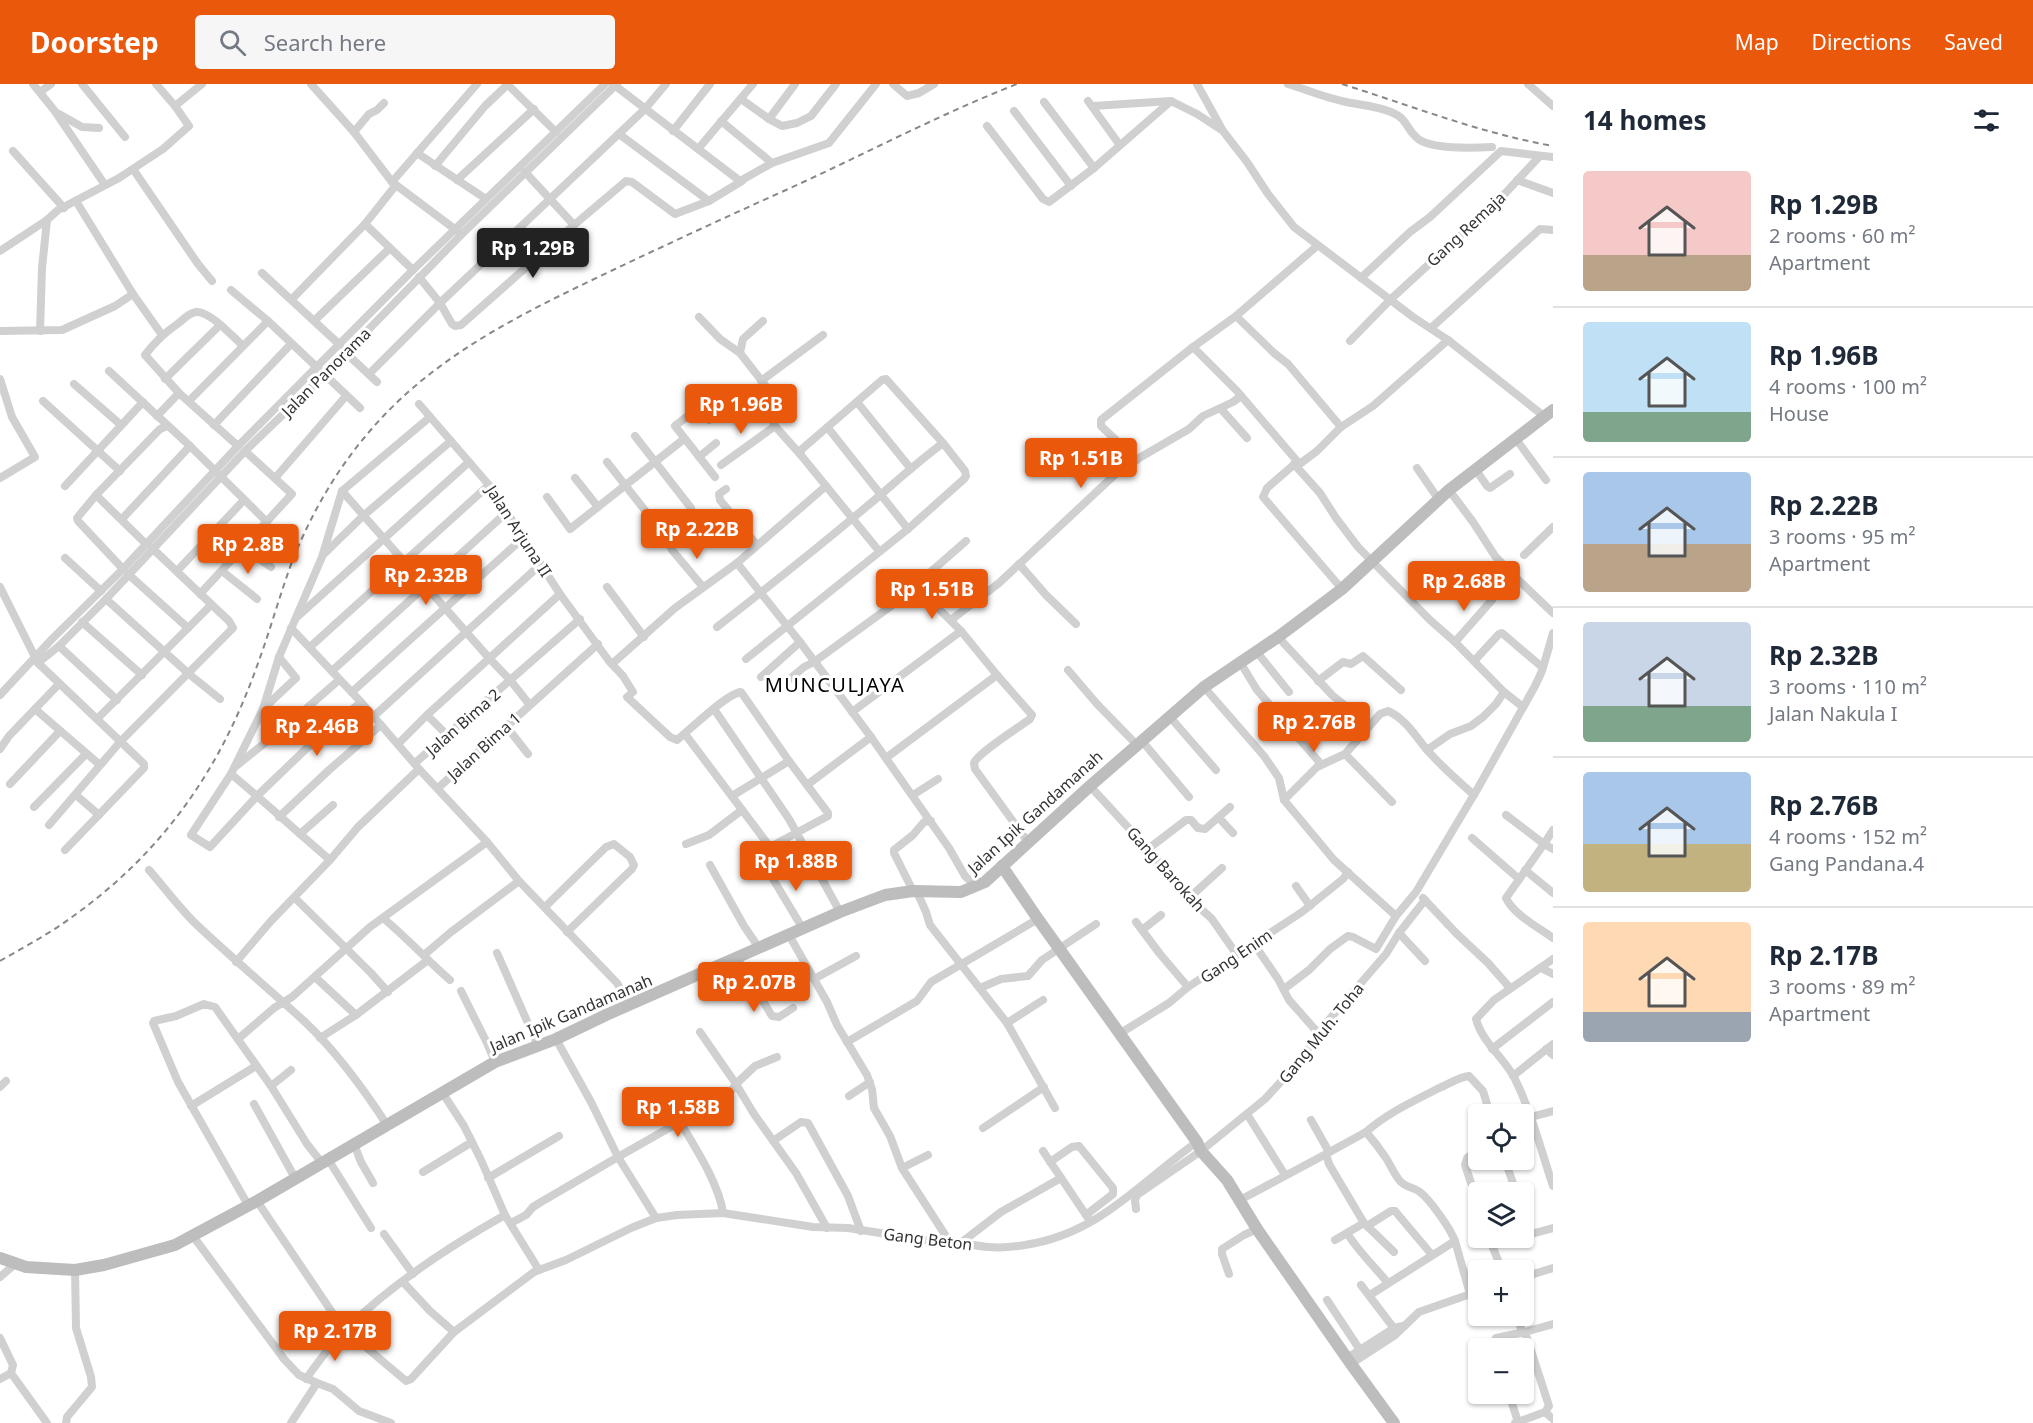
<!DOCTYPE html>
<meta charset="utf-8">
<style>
:root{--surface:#fff;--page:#f6f6f7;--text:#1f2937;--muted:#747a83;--line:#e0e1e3;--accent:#ea580c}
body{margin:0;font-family:"Noto Sans",sans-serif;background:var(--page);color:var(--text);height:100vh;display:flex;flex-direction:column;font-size:22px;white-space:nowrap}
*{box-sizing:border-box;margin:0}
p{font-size:20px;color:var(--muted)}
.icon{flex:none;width:33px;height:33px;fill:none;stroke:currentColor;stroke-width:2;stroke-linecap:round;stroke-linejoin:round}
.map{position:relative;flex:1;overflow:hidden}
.side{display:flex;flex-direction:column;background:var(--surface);width:480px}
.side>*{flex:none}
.fabs{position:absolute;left:1468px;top:1020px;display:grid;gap:12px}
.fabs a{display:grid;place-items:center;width:66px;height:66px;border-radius:6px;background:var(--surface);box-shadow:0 2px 4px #0004;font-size:30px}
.price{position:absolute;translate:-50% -51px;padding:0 14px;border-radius:6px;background:var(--accent);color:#fff;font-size:20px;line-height:39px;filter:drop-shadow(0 2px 3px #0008)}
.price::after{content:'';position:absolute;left:50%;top:36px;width:18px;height:14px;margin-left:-9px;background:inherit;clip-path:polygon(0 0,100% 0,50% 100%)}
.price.on{background:#222;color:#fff}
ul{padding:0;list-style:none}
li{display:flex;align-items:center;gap:18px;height:150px;padding:0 30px}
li+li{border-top:2px solid var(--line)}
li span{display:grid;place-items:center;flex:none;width:168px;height:120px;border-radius:6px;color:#555}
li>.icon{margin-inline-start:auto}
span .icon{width:72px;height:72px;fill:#fffc;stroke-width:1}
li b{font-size:26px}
h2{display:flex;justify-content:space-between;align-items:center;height:72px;padding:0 30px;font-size:26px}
header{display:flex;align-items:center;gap:36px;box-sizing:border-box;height:84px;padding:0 30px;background:var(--accent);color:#fff}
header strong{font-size:28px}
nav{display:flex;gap:33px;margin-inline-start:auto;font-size:21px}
.search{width:420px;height:54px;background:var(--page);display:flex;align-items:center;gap:15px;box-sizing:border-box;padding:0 21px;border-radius:6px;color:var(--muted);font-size:22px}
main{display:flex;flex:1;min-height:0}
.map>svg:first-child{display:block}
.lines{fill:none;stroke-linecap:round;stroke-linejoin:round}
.street{stroke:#d0d0d0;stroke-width:8}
.secondary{stroke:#bdbdbd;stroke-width:12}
.rail{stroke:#888;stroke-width:2;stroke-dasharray:6 4.5;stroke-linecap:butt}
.labels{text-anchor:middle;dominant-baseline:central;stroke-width:6;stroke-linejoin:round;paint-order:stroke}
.street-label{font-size:16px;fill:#333;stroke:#fff}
.quarter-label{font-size:20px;letter-spacing:1.5px;fill:#000;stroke:#fff}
</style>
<header>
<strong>Doorstep</strong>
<div class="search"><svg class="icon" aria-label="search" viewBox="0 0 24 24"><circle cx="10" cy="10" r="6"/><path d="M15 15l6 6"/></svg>Search here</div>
<nav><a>Map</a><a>Directions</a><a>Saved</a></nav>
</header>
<main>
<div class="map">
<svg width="1553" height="1339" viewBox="0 0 1553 1339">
<rect width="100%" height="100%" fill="#fff"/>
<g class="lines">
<g class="street">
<path d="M33 0 54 26 105 101"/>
<path d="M82 0 125 53"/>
<path d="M311 0 354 48 392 98 460 149"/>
<path d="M507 0 556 48"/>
<path d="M613 0 740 97 772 79 829 59 876 0"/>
<path d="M893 0 907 12 919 9 934 0"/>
<path d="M1197 0 1223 47 1247 78 1268 110 1294 143 1413 233 1448 256 1545 333"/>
<path d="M1288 0C1307 6 1326 14 1346 18 1361 21 1376 22 1391 28 1408 35 1405 43 1416 53 1428 66 1475 64 1492 63"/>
<path d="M1528 0 1553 22"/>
<path d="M40 8 51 0"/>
<path d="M741 15 769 35 782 42 797 39 811 32 836 0"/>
<path d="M1088 17 1119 60"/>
<path d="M1044 18 1094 84"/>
<path d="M175 22 202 0"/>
<path d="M1093 22 1171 17"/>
<path d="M1014 27 1071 102"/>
<path d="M59 30 82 43 99 44"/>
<path d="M769 35 795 0"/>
<path d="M721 37 772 79"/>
<path d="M987 42 1043 115 1049 118 1094 84 1171 17 1197 30 1220 45"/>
<path d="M673 47 710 0"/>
<path d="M354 48 369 30 377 26 384 19"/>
<path d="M619 50 709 117"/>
<path d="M698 65 753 0"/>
<path d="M13 67 64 124"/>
<path d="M417 69 486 115"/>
<path d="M435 82 485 22 507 1"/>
<path d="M133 85 198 180 212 197"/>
<path d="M525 88 574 141"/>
<path d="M457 96 534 25"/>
<path d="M1517 96 1553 109"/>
<path d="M392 98 477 0"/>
<path d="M76 117 133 210 162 251"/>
<path d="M365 140 413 186"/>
<path d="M0 167 47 136 58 126 119 94 163 65 189 42 175 22 156 0"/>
<path d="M262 189 340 261"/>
<path d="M419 193 440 219 452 240 455 242 461 241 574 141 626 97 632 98 675 130 709 117 742 97"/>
<path d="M1361 194 1410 148 1430 133 1501 67 1553 73"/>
<path d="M231 206 268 237 360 324"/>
<path d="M292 215 365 140 396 101"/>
<path d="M1236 232 1274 269 1288 280 1341 343"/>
<path d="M699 233 720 255 740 269"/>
<path d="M314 237 390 164"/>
<path d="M763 237 743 255 740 269 775 314 776 325 772 333 774 341 800 370"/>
<path d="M1431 244 1540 145 1553 146"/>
<path d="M0 247 62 246 115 222 133 210"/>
<path d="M40 247 42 184 47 136"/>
<path d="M1350 257 1391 215 1499 116 1539 73"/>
<path d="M1193 263 1237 307 1297 377 1301 379 1317 367 1341 343 1373 322 1448 256"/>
<path d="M346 269 377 298"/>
<path d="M109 287 190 362 267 438"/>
<path d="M370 289 440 219 645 25 666 0"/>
<path d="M0 295 12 333 35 373 0 394"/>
<path d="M165 295 220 241"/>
<path d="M761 297 823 251"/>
<path d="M74 300 121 341"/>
<path d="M690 312 709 336"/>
<path d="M43 317 120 387"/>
<path d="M189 317 268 237"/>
<path d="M857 318 911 385"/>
<path d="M419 320 489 401 560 510 609 577 623 592 633 608 627 613 670 653 677 656C690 646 727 609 741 608L789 677 828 729V732L770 763 685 650"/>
<path d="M699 323 675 342 715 393"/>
<path d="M1221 325 1247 354"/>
<path d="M157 332 179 309"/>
<path d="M214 341 291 260"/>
<path d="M828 344 908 445"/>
<path d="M635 352 691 424"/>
<path d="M1516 355 1546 396"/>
<path d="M238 362 179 309 145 271C154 259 163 250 176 241 182 237 188 229 196 228 210 227 232 252 242 261"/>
<path d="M699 373 716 359"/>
<path d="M1137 376 1101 342V336L1193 263 1236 232 1317 162"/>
<path d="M607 378 665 452 672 466 703 503"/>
<path d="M1297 378 1267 404 1263 413 1342 505"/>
<path d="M1294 380 1320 409 1336 434 1358 463 1430 536 1455 558 1504 608 1523 623"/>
<path d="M721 381 775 342"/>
<path d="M1417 384 1439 416"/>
<path d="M1476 386 1487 402 1490 404 1510 390"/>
<path d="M276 393 346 312"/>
<path d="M575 394 598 423"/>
<path d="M65 402 143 318"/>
<path d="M726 405 719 410 720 416 757 461"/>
<path d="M1449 406 1473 438 1495 472 1511 489 1553 529"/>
<path d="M342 407 489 574 511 597 529 620"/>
<path d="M96 411 146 460"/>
<path d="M547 413 570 445 684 355"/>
<path d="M122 435 190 362"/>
<path d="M244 464 271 483"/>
<path d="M324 470 363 432 451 357"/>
<path d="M1524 471 1553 443"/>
<path d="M65 474 101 507"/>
<path d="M737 479 800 558 871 653 949 764 965 792 977 803"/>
<path d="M1019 480 1046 511 1076 540"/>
<path d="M123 485 78 437 77 434 96 411 160 345 167 342"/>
<path d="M177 487 244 416"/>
<path d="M222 487 257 515"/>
<path d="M128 490 188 544"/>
<path d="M0 503 38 579 144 680V684L65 766"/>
<path d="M607 503 644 553"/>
<path d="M916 505 918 499 966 457"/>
<path d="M200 510 292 410 245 367"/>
<path d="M106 515 189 590 220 615"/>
<path d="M297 533 469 378"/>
<path d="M951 536 999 499 1122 384 1189 345 1203 332 1233 318 1241 312"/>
<path d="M82 538 142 591"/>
<path d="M717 543C763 507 809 471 854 433 884 409 912 382 943 359L886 295 882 296 802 365 800 370 879 467"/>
<path d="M291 544 361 618 419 685 487 758 519 797 617 899 630 921"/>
<path d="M1278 553 1332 611 1358 632 1367 645"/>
<path d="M1455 558 1492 516"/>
<path d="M59 562 117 616"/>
<path d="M310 563 489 401"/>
<path d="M1256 567 1289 608"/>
<path d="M746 575 908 445 964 395 966 392 965 387 943 359"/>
<path d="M1475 576 1499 550 1502 549 1542 583"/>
<path d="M1240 578 1257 606 1321 680"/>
<path d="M38 579 59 562 106 515 245 367 324 291 462 150 617 0"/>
<path d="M612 580 675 524 737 479 826 402"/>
<path d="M1068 586 1097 620 1137 661"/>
<path d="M332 587 507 428"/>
<path d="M761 593 800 558"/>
<path d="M1318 597 1343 578 1351 580 1363 572 1401 606"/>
<path d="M786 598 804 583 814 578 913 506 921 507 961 547 997 591 1032 631 1030 635C1018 644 978 669 974 679L975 685 1028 758"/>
<path d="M1204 603 1264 672 1279 694 1284 716 1334 776 1396 832"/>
<path d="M352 608 523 454"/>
<path d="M0 611 52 555 123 485 238 362 413 186 605 0"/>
<path d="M361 618 307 664 258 711 210 763 191 751 231 690 263 625 279 573 322 473 342 407 430 333"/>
<path d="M35 625 100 681"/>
<path d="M263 625 296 594 279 573"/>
<path d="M714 625 789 735 840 828"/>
<path d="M852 628 961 547"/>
<path d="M427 631 448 652"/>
<path d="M374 632 541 480"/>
<path d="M1170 633 1216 686"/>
<path d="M97 635 211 521"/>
<path d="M506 642 528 670"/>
<path d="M1142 657 1189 713"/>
<path d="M398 660 427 631 560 510"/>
<path d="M0 665 9 652 59 600"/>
<path d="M1427 666 1450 650 1471 642 1483 633 1496 620 1504 608"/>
<path d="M1345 670 1392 718"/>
<path d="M886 674 997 591"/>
<path d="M415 679 580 535"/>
<path d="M236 682 285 643 339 596"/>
<path d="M231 690C265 718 297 748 330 776"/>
<path d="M10 700 60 647"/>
<path d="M807 701 871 653"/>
<path d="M1090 702 1148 765 1189 814 1212 835 1237 871"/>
<path d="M438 704 598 560"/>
<path d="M76 711 99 731"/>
<path d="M913 711 938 695"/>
<path d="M732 712 789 677"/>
<path d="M1284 716 1317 683 1345 670 1380 630 1388 627C1406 635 1416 653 1428 667 1442 683 1458 697 1474 711"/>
<path d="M34 723 86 670"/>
<path d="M1506 731 1544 760 1506 814C1514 831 1538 843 1553 854"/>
<path d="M279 733 329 686 381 641"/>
<path d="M1219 734 1233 749"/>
<path d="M49 741 120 658 233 544 229 537 152 464"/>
<path d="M1553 746 1544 760 1553 765"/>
<path d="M300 750 333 721"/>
<path d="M1472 754 1519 795"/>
<path d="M686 760 709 751 742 726"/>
<path d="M1148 765 1186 736H1191L1198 744 1205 745 1230 723"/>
<path d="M710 781 744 842 759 864"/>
<path d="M767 785 803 845"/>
<path d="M149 786C165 804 180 825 197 841 232 874 269 905 304 937 336 967 363 1004 387 1041"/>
<path d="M1525 786 1553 809"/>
<path d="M1296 802 1310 822"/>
<path d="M913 807 894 769V766L913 751 924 738 931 737"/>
<path d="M917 808 926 828 930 841 1007 939 1055 1024"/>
<path d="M295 814 371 889 388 908"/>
<path d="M1189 814 1222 784"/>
<path d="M1423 814 1456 849 1488 879 1510 904"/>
<path d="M545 823 606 763 614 760 630 773 634 781 632 785 567 848"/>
<path d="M383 834C407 854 427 876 450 896"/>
<path d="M1136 838 1160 870 1188 903"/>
<path d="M1142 846 1161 831"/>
<path d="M1399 849 1425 877"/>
<path d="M789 851 827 918 837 941 867 991 872 1005 874 1024 890 1052 902 1084 951 1160"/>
<path d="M1254 860 1278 895 1289 916 1319 950"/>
<path d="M497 869 538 962"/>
<path d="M424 871 451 848 519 797"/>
<path d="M737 874 772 932 779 933 793 924"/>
<path d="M1553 875 1494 916 1476 935C1482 958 1503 973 1514 993 1531 1027 1541 1066 1553 1102"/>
<path d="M236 878 271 837 330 776 358 743 419 685"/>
<path d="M1541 884 1553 890"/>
<path d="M315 893 356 931"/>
<path d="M814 895 856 872"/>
<path d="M980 904 1001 895 1028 892 1042 876 1096 840"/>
<path d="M1284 905 1309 886 1330 865 1348 852 1353 853 1376 865 1396 832 1416 808 1478 704 1535 602 1542 587 1553 549"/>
<path d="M461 907 487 959 495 978"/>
<path d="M1007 939 1043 916"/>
<path d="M700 948 736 1000 755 982 777 973"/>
<path d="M1119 950 1169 919 1188 903 1302 828 1343 795 1348 788"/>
<path d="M320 954 356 931 428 876"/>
<path d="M238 955 274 924 292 913 370 843 487 758"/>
<path d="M556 955 591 1018 618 1073 713 1019 731 1007 736 1000 754 1030 796 1089 827 1144"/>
<path d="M847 958 917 917 931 898 1038 835"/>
<path d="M1492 965 1553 918"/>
<path d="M1546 965 1553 971"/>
<path d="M1513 992 1553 960"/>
<path d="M271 1002 291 986"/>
<path d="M0 1003 6 997"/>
<path d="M442 1008 464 1042 481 1076 505 1131 539 1186 566 1176 631 1144 656 1134 677 1131 723 1129 813 1143 848 1144 951 1160C964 1158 975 1162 988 1163 999 1164 1013 1163 1025 1161 1099 1150 1139 1099 1197 1058"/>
<path d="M849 1012 870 998"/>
<path d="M254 1020 295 1094"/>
<path d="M191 1022 256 982"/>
<path d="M1247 1030 1285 1091"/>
<path d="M1524 1035 1553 1027"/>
<path d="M1311 1036 1329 1068"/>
<path d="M680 1038C695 1063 719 1100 723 1129"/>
<path d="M983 1044 1044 1003"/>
<path d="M1366 1048C1387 1029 1414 1017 1439 1004 1449 1000 1459 993 1469 992L1483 1007 1490 1030"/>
<path d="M773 1057 801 1038 808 1039 848 1112 861 1147"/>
<path d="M354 1060 361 1078 373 1099"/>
<path d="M1479 1064 1467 1074 1465 1081 1479 1123"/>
<path d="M1043 1067 1088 1134"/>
<path d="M328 1075 371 1144"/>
<path d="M1505 1076 1516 1108"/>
<path d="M1050 1078 1072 1063 1079 1062 1113 1104V1110L1086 1131"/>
<path d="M902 1084 928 1071"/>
<path d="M423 1088 472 1058"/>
<path d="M488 1094 559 1052"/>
<path d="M1240 1116 1326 1070"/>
<path d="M257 1117 342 1243 406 1297 411 1295 454 1248 534 1188 539 1186"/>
<path d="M248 1121 178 998 153 939 154 937 176 932 204 920 215 923 271 1002 307 1060 322 1079"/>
<path d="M1136 1125 1135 1116 1137 1111 1201 1067 1265 1015 1298 979 1328 937 1386 870 1399 849 1425 816"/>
<path d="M1524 1134 1529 1151"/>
<path d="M511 1139 526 1131 533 1123 541 1118 618 1073 656 1134"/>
<path d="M1364 1139 1329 1080 1326 1070 1366 1048C1373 1056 1380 1065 1386 1074 1391 1082 1394 1090 1400 1097 1406 1104 1414 1103 1420 1108 1431 1117 1450 1144 1455 1157"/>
<path d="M1367 1142 1391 1127H1395L1432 1171"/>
<path d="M1347 1149C1358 1167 1374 1182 1388 1199"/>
<path d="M384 1150 413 1190"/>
<path d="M193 1152 284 1275 299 1291 317 1299 291 1339"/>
<path d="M1524 1152 1553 1144"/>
<path d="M1489 1154 1502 1186"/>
<path d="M1335 1156 1364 1139 1394 1168"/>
<path d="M962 1158 1001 1128 1061 1094"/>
<path d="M1492 1162 1520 1154"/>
<path d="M1229 1190 1222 1170V1165L1244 1151 1257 1145"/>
<path d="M0 1193 15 1180"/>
<path d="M1524 1193 1553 1184"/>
<path d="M403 1198 430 1227 454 1248"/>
<path d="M1361 1201 1396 1247"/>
<path d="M1370 1211 1455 1157 1470 1210"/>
<path d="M1327 1216 1360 1266"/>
<path d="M1517 1232 1522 1248"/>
<path d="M0 1254 13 1281 11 1289 47 1339"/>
<path d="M1494 1264V1257L1496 1254 1525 1248 1553 1240"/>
<path d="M1347 1274 1394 1244 1403 1242"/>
<path d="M1351 1280 1394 1252 1419 1228 1479 1207"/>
<path d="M0 1295 11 1289"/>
<path d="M306 1295C318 1278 331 1260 346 1245 393 1199 448 1163 505 1131"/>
<path d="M317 1299 333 1305 359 1327 391 1339"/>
<path d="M1509 1310 1518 1338"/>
<path d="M1545 1328 1553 1335"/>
<path d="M66 1339 67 1333 92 1303 91 1293 76 1244 75 1186"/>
<path d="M1515 1339 1545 1328 1549 1322 1525 1248"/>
</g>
<g class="secondary">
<path d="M1002 782 1038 835 1197 1058 1201 1067 1227 1096 1257 1145 1351 1280 1394 1339"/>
<path d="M0 1174 26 1183 75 1186 104 1181 175 1161 257 1117 495 978 556 955 606 931 840 828 885 811 913 807 961 808 985 798 1090 702 1204 603 1278 553 1342 505 1449 406 1553 326"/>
</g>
<g class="rail">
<path d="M1342 0C1412 22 1480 49 1553 62"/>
<path d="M0 877C24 863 49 850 72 833 163 768 220 686 257 582 270 547 280 510 293 475 311 431 334 390 364 354 430 273 521 230 613 186 670 159 728 132 786 106 863 71 938 31 1017 0"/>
</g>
</g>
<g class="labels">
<g class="street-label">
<text transform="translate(1466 145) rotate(-43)">Gang Remaja</text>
<text transform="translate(326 288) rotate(-45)">Jalan Panorama</text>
<text transform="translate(519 447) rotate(57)">Jalan Arjuna II</text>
<text transform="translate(463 638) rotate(-41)">Jalan Bima 2</text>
<text transform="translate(484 662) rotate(-42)">Jalan Bima 1</text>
<text transform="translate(1035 728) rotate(-42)">Jalan Ipik Gandamanah</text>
<text transform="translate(1166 785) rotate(48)">Gang Barokah</text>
<text transform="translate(1236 872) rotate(-34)">Gang Enim</text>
<text transform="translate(571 929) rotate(-23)">Jalan Ipik Gandamanah</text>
<text transform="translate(1321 949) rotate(-51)">Gang Muh. Toha</text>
<text transform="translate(928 1155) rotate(7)">Gang Beton</text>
</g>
<g class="quarter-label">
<text x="835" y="600">MUNCULJAYA</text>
</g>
</g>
</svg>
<div class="fabs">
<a><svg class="icon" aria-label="locate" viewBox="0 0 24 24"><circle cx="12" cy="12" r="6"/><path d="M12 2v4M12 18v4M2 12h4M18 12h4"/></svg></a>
<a><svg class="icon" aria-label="layers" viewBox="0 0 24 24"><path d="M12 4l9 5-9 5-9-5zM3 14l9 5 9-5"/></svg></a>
<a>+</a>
<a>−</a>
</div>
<b class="price on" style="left:533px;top:195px">Rp 1.29B</b>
<b class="price" style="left:741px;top:351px">Rp 1.96B</b>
<b class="price" style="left:1081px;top:405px">Rp 1.51B</b>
<b class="price" style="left:697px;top:476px">Rp 2.22B</b>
<b class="price" style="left:248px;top:491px">Rp 2.8B</b>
<b class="price" style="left:426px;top:522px">Rp 2.32B</b>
<b class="price" style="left:1464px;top:528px">Rp 2.68B</b>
<b class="price" style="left:932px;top:536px">Rp 1.51B</b>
<b class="price" style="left:1314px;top:669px">Rp 2.76B</b>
<b class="price" style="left:317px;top:673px">Rp 2.46B</b>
<b class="price" style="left:796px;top:808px">Rp 1.88B</b>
<b class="price" style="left:754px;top:929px">Rp 2.07B</b>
<b class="price" style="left:678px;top:1054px">Rp 1.58B</b>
<b class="price" style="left:335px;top:1278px">Rp 2.17B</b>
</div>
<section class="side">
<h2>14 homes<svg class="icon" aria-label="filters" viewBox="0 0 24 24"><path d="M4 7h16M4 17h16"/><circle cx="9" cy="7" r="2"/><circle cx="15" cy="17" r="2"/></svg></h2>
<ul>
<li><span style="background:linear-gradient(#f6c9c9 70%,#b9a48a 0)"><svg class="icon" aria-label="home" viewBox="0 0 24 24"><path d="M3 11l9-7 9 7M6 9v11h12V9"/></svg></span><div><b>Rp 1.29B</b><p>2 rooms · 60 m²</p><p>Apartment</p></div></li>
<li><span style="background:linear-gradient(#bfe0f5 75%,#7fa58c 0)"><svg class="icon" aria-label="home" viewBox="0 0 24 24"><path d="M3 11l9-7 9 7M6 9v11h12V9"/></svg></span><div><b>Rp 1.96B</b><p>4 rooms · 100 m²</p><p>House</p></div></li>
<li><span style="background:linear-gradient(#a9c7e8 60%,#b9a48a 0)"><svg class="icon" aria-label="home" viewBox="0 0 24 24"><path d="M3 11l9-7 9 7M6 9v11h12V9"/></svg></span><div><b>Rp 2.22B</b><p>3 rooms · 95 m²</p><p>Apartment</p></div></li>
<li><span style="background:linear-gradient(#c9d6e8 70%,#7fa58c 0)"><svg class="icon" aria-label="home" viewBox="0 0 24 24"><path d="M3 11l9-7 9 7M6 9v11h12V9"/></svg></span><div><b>Rp 2.32B</b><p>3 rooms · 110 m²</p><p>Jalan Nakula I</p></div></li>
<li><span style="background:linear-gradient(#a9c7e8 60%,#c2b280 0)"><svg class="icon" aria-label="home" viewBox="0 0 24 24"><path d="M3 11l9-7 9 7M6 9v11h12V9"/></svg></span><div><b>Rp 2.76B</b><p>4 rooms · 152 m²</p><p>Gang Pandana.4</p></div></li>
<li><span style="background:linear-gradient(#ffd9b3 75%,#9aa5b1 0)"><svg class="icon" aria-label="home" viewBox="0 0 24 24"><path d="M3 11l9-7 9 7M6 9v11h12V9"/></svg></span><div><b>Rp 2.17B</b><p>3 rooms · 89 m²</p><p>Apartment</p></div></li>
</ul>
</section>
</main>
